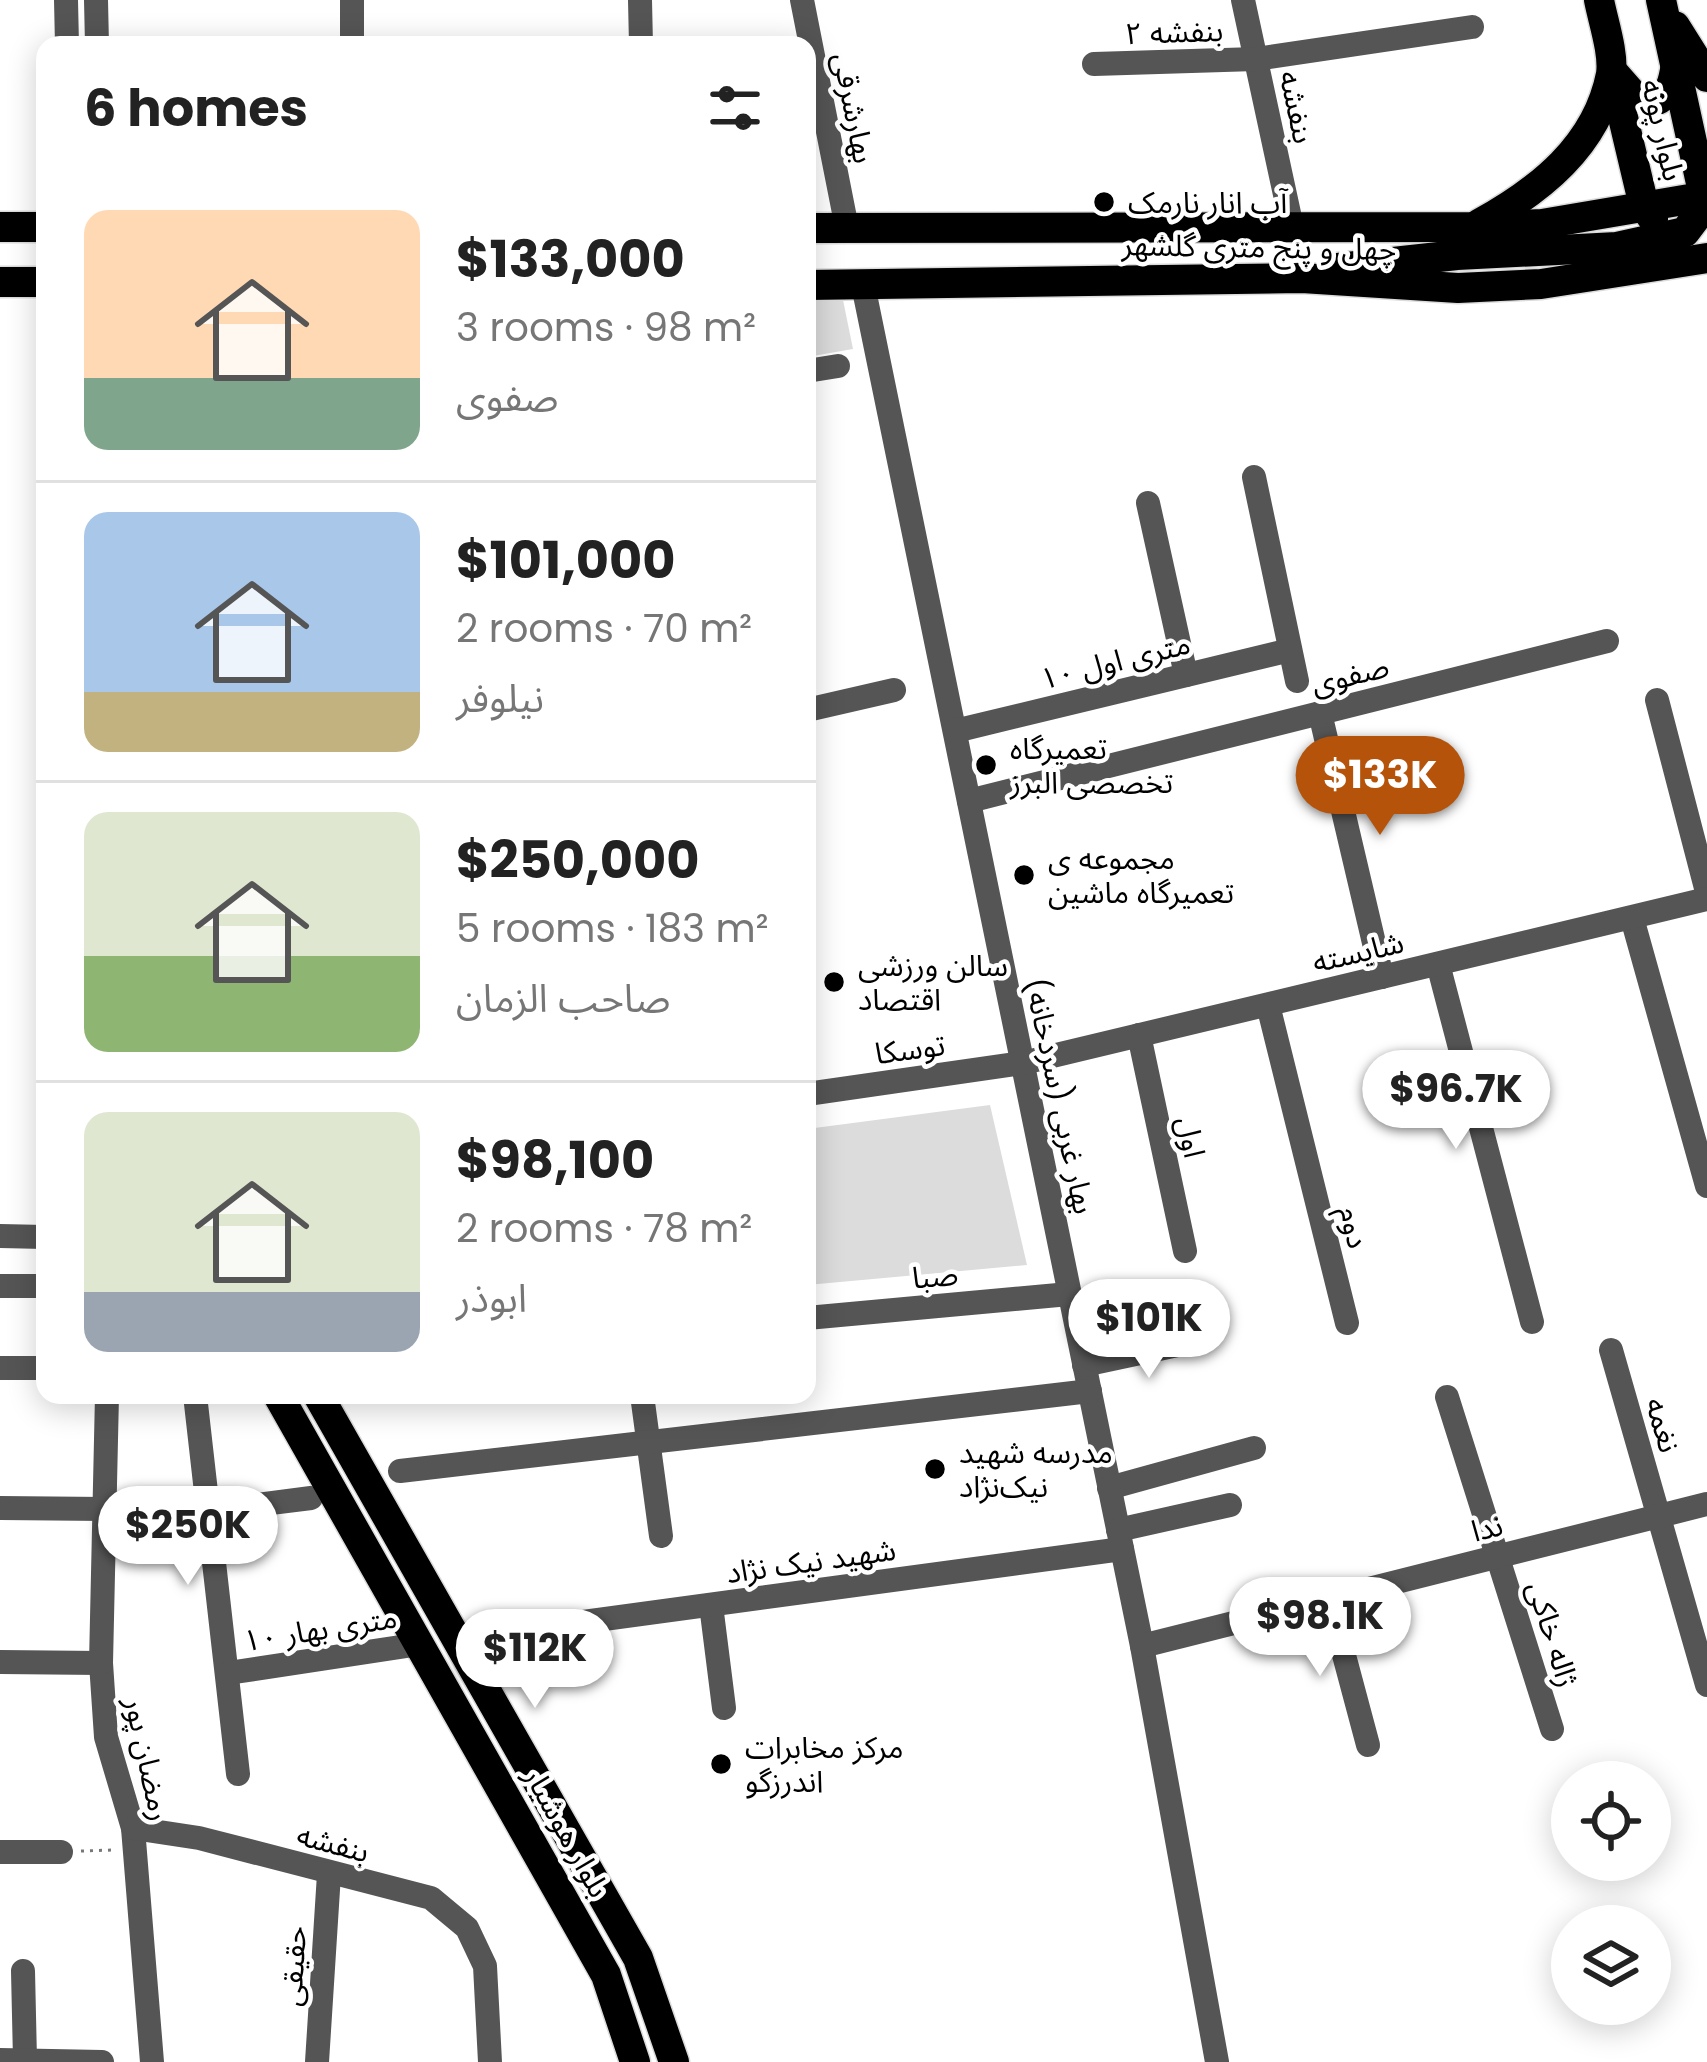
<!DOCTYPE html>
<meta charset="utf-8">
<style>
:root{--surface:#fff;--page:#f2f2f2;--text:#222;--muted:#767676;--line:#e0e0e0;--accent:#b45309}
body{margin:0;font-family:Poppins,"Noto Sans Arabic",sans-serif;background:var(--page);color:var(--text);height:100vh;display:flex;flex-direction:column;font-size:45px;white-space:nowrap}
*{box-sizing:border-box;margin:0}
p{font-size:39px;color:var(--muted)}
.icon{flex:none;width:66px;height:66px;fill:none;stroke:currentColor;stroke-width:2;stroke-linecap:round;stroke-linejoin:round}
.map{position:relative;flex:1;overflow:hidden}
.details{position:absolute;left:36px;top:36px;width:780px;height:1368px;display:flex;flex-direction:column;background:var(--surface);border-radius:24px;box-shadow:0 6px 30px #0003}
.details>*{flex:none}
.fabs{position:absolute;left:1551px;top:1761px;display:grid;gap:24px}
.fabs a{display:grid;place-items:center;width:120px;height:120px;border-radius:50%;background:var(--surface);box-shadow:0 6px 30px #0003;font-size:60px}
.price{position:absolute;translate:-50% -102px;padding:0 27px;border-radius:42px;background:#fff;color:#222;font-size:39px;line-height:78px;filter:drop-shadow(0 3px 6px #0008)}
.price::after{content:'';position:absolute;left:50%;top:72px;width:36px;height:27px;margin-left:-18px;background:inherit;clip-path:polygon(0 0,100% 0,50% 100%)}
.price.on{background:var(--accent);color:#fff}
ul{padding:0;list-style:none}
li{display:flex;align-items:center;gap:36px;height:300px;padding:0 48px}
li+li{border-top:3px solid var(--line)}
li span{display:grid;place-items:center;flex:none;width:336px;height:240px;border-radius:24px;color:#555}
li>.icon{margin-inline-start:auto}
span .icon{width:144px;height:144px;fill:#fffc;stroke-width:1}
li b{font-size:51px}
h2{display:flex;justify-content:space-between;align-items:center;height:144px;padding:0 48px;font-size:51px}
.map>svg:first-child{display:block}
.green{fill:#dcdcdc}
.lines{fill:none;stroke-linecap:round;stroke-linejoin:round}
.major-casing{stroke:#dbdbdb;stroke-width:33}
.path{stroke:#777;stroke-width:3;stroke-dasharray:3 6;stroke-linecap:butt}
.minor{stroke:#555;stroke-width:24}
.major{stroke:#000;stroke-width:30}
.poi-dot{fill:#000;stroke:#fff;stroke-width:4.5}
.labels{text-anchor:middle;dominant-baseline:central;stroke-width:9;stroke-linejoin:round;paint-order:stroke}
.street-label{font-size:30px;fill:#000;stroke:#fff}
.poi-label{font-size:30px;fill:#000;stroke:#fff;text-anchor:start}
</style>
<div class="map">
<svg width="1707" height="2062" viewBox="0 0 1707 2062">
<rect width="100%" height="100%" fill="#fff"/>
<g class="green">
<path d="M807 300H843L853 349 807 357Z"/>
<path d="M990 1105 1027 1265 807 1285V1129Z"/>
</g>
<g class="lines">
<g class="major-casing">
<g id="major">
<path d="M1661 0 1704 197"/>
<path d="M1675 26 1707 77"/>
<path d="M1612 71 1644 206 1653 219"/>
<path d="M1612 71 1634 96 1653 102C1671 95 1673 83 1676 64"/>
<path d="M1479 224C1539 191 1597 146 1611 74 1614 53 1603 21 1599 0"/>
<path d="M0 227H45"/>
<path d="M807 228 1472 227 1542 224 1707 196"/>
<path d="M1338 268 1457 255 1617 247 1685 232 1697 216 1704 197"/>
<path d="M0 282H45"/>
<path d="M807 285 1302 278 1458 288 1541 284 1707 258"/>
<path d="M278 1395 606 1975 635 2062"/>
<path d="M318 1395 638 1958 674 2062"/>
</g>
</g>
<path class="path" d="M81 1851 113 1850"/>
<g class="minor">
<path d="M66 0 67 45"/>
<path d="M96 0 97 45"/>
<path d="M352 0V45"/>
<path d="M640 0 641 45"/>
<path d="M802 0 847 228"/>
<path d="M1243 0 1292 227"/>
<path d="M1094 64 1256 59 1472 27"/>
<path d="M863 285 1142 1646 1217 2062"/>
<path d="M807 371 838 366"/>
<path d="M1254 477 1297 681"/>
<path d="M1148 503 1186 675"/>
<path d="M1657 700 1707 892"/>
<path d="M807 710 894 690"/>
<path d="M1320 713 1382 977"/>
<path d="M955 731 1290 650"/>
<path d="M969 801 1607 641"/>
<path d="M1632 918 1707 1186"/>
<path d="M1438 964 1532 1322"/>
<path d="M1268 1005 1347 1323"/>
<path d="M1139 1035 1185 1251"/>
<path d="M807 1094 1023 1063 1707 899"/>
<path d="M0 1236 45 1237"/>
<path d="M0 1286H45"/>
<path d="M807 1318 1069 1294"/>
<path d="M1611 1350 1707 1685"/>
<path d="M1084 1365 1201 1340"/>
<path d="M0 1368H45"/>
<path d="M107 1395 101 1663 106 1737 133 1828 152 2062"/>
<path d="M195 1395 238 1774"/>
<path d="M642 1395 661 1536"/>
<path d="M1447 1397 1552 1729"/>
<path d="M400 1471 1090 1391"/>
<path d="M1109 1488 1254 1448"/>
<path d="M0 1508 105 1509"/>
<path d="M209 1511 311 1498"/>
<path d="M1118 1530 1230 1505"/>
<path d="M1329 1599 1368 1745"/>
<path d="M711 1605 724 1708"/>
<path d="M508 1632 1122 1549"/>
<path d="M1142 1646 1707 1504"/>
<path d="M0 1662 101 1663"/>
<path d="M228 1673 420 1644"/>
<path d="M133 1828 199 1838 431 1898 467 1928 485 1966 490 2062"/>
<path d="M0 1852H61"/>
<path d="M23 1971 25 2060"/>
<path d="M0 2060 102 2062"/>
<path d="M317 2062 329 1874"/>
</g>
<use href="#major" class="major"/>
</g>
<g class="poi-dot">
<circle cx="1104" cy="202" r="12"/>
<circle cx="986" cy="765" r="12"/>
<circle cx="1024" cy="875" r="12"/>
<circle cx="834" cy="982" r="12"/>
<circle cx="935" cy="1469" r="12"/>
<circle cx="721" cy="1764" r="12"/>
</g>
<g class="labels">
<g class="street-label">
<text transform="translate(1174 32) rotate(-2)">بنفشه ۲</text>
<text transform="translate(1297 107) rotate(78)">بنفشه</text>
<text transform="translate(854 108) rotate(79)">بهارشرقی</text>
<text transform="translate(1663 130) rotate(77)">بلوار پونه</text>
<text transform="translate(1259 247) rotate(1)">چهل و پنج متری گلشهر</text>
<text transform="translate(1115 661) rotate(-14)">۱۰ متری اول</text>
<text transform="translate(1350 675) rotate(-14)">صفوی</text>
<text transform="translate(1358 952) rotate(-13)">شایسته</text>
<text transform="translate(910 1049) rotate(-8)">توسکا</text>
<text transform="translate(1060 1096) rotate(78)">بهار غربی (سردخانه)</text>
<text transform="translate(1191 1137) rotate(78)">اول</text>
<text transform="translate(1354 1227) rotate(76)">دوم</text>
<text transform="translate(935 1276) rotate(-5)">صبا</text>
<text transform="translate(1663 1425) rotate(74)">نغمه</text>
<text transform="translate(1487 1528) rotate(-14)">ندا</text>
<text transform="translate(811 1561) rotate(-8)">شهید نیک نژاد</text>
<text transform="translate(320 1629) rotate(-9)">۱۰ متری بهار</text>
<text transform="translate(1553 1634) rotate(73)">ژاله خاکی</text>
<text transform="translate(148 1759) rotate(78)">رمضان پور</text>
<text transform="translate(567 1832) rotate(61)">بلوار هوشیار</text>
<text transform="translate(333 1843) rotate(15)">بنفشه</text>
<text transform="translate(293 1966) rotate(-86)">حقیقی</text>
</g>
<g class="poi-label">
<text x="1128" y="202">آب انار نارمک</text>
<text x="1010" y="748">تعمیرگاه<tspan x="1010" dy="34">تخصصی البرز</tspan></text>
<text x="1048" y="858">مجموعه ی<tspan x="1048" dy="34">تعمیرگاه ماشین</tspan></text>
<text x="858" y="965">سالن ورزشی<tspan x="858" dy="34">اقتصاد</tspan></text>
<text x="959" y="1452">مدرسه شهید<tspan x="959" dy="34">نیک‌نژاد</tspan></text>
<text x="745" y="1747">مرکز مخابرات<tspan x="745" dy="34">اندرزگو</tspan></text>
</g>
</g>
</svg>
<div class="fabs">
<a><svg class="icon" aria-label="locate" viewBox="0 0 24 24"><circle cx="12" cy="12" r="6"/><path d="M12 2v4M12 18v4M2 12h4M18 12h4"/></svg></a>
<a><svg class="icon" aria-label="layers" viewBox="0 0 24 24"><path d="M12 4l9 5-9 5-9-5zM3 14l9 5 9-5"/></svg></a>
</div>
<b class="price on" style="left:1380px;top:838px">$133K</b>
<b class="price" style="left:1456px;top:1152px">$96.7K</b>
<b class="price" style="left:1149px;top:1381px">$101K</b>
<b class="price" style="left:188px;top:1588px">$250K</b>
<b class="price" style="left:1320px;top:1679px">$98.1K</b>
<b class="price" style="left:535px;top:1711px">$112K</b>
<section class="details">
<h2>6 homes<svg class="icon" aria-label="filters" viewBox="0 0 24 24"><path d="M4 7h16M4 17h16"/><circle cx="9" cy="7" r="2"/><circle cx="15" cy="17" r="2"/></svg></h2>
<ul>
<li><span style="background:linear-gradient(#ffd9b3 70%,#7fa58c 0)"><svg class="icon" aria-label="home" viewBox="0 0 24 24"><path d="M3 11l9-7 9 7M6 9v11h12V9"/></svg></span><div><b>$133,000</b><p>3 rooms · 98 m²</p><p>صفوی</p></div></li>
<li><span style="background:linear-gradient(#a9c7e8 75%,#c2b280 0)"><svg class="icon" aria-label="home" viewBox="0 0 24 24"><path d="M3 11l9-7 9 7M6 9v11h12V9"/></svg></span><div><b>$101,000</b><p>2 rooms · 70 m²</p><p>نیلوفر</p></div></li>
<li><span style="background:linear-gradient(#dfe7d0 60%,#8fb573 0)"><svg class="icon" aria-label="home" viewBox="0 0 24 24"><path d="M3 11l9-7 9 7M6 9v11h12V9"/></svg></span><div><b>$250,000</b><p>5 rooms · 183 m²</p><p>صاحب الزمان</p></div></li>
<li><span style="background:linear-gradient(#dfe7d0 75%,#9aa5b1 0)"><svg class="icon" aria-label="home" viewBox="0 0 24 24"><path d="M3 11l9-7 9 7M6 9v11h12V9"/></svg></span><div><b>$98,100</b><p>2 rooms · 78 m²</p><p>ابوذر</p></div></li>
</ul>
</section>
</div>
